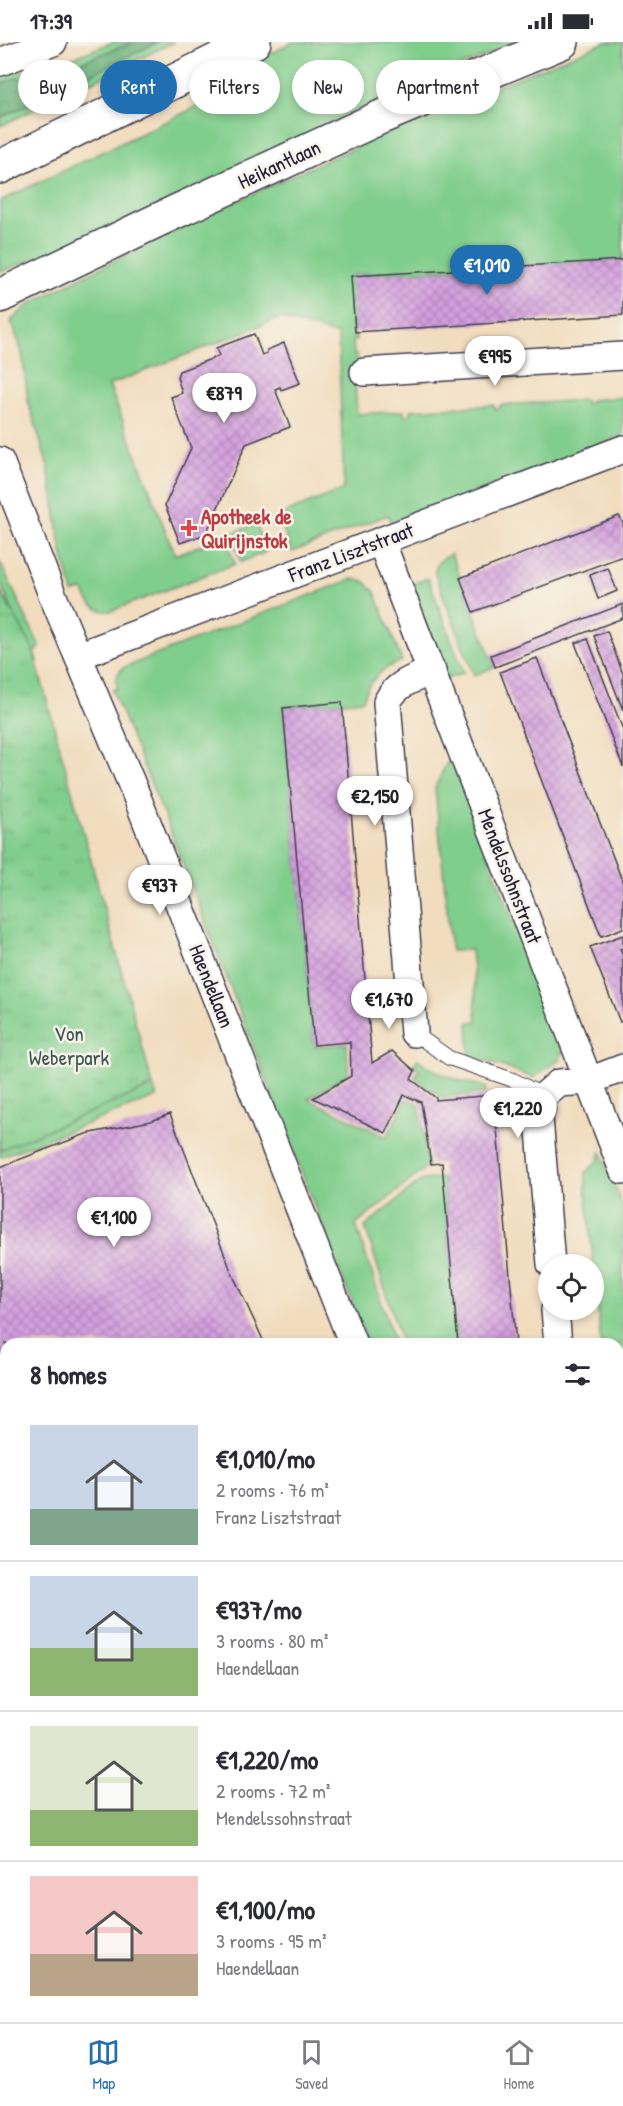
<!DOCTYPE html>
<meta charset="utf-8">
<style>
:root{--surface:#fff;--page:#f2f2f3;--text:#2b2b33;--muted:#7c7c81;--line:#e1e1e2;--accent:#1f6fb2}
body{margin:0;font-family:"Patrick Hand",sans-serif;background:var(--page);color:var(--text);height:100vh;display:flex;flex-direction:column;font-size:22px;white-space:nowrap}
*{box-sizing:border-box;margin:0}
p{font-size:20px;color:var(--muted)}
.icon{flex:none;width:33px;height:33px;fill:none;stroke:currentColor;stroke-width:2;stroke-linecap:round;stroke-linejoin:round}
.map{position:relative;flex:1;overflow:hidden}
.details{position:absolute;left:0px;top:1296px;width:624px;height:684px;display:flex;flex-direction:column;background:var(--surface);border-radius:18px 18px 0 0;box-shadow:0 3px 9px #0003}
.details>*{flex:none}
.top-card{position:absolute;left:18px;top:18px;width:588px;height:54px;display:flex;gap:12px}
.controls{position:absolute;left:538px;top:1212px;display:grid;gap:12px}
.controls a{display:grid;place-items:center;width:66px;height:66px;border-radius:50%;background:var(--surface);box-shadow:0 3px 9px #0003;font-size:30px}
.price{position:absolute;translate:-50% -51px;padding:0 14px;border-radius:21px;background:#fff;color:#222;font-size:20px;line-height:39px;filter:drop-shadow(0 2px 3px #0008)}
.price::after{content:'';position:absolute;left:50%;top:36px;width:18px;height:14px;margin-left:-9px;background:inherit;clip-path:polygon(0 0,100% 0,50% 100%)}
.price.active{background:var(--accent);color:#fff}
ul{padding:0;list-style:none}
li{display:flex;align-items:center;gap:18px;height:150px;padding:0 30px}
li+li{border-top:2px solid var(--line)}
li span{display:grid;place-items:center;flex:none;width:168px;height:120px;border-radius:0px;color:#555}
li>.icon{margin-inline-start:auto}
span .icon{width:72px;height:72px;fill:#fffc;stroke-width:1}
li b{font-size:26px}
h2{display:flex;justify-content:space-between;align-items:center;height:72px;padding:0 30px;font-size:26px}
.chip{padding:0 21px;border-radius:27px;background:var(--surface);box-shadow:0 3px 9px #0003;font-size:21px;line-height:54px}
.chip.active{background:var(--accent);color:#fff}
.status{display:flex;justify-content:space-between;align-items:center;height:42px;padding:0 30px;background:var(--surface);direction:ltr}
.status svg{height:16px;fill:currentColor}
.menu{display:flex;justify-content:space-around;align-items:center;height:84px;border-top:2px solid var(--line);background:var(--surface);font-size:16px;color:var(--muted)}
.menu a{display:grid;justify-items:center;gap:3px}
.menu .active{color:var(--accent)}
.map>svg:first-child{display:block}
.grass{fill:#80ce8c;stroke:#517864;stroke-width:1.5}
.forest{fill:url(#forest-crowns);stroke:#456a5a;stroke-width:1.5}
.park{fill:url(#park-tufts);stroke:#517864;stroke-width:1.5}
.building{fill:url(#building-cross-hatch)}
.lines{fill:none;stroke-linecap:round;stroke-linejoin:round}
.service-casing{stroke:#413e4e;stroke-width:16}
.pedestrian-casing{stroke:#413e4e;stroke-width:24}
.minor-casing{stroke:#413e4e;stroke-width:30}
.tertiary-casing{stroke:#413e4e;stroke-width:36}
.service{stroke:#fff;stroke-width:14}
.pedestrian{stroke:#fff;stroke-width:21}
.minor{stroke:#fff;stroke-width:27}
.tertiary{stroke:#fff;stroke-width:33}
.health-dot{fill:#e0444e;stroke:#f7f3e8;stroke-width:2}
.labels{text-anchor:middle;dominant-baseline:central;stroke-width:5;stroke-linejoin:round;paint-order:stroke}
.street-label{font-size:21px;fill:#22223b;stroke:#f7f3e8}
.health-label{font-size:21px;font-weight:bold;fill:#be3a42;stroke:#f7f3e8;text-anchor:start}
.park-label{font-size:21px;fill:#3e5653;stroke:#f7f3e8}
</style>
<div class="status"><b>17:39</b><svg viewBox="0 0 49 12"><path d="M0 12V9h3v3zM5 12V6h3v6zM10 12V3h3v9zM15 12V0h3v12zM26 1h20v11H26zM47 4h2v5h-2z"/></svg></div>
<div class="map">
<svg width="623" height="1980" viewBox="0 0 623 1980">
<defs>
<pattern id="forest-crowns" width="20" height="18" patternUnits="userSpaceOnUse" patternTransform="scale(1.5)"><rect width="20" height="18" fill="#68b178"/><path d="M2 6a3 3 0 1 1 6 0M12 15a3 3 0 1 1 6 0" fill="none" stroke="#559064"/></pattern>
<pattern id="park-tufts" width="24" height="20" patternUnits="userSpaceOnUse" patternTransform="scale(1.5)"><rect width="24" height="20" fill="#80ce8c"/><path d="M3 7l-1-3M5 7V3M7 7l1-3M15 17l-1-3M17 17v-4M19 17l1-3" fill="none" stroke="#6eb17a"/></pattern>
<pattern id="building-cross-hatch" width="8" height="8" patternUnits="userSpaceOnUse" patternTransform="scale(1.5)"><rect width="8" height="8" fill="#d49fdf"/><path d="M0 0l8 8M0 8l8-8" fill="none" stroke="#ac81b6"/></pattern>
</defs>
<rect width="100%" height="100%" fill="#f7f3e8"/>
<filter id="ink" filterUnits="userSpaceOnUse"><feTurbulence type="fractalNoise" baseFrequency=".0167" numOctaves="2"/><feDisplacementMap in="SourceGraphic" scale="12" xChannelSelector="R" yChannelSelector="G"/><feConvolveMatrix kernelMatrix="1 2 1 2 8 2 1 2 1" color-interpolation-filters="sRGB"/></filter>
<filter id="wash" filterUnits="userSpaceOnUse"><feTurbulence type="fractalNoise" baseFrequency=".008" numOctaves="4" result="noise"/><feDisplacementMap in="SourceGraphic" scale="24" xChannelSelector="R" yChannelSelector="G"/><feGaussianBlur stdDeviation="1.35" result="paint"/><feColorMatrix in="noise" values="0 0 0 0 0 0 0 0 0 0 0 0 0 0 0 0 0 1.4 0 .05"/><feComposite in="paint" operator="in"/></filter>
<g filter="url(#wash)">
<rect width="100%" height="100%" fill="#f1dcbd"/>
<g class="grass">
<path d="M114 0H134L25 41 19 35 0 42V35L20 27 27 33Z"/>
<path d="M158 0H174L0 84V76Z"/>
<path d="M293 0H519L401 49 33 224 30 219 0 230V159L221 53 233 45 256 19Z"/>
<path d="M606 0H623V218L352 233 354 293 356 296V298H353L354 313H357L358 323H354L357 372 404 369 405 374 410 373V368L494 363 495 367 500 366V363L585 358V362L590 361V358L623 355V394L392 483 388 473 292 510 278 474 344 447 338 293 280 276 109 343 175 513 225 494 235 522 111 569C95 570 88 561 83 547L73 551 62 511 48 424 28 359 22 310 11 279 28 263C215 164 409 79 606 0Z"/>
<path d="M256 482 266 510 241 520 230 492Z"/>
<path d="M451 512 495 625 474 633 435 532C435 520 442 517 451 512Z"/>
<path d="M0 520 40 605 34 611 38 620 14 630 13 570 0 540Z"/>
<path d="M428 536 464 631 446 637 410 543Z"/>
<path d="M352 537 364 539 375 550 402 619C381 626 369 638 363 658L283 666 314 1005 347 1002 348 1032 308 1057 387 1095 406 1057 419 1062 428 1124 356 1183 395 1302H368L168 783 112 648 118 646C114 636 118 628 127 624Z"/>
<path d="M451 717 563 1008 560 1017 533 1036 499 1023 470 1016 468 981 477 979 475 957H476L471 908 451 909 435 746 445 724Z"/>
<path d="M129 982 157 1055 0 1115V1062Z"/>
<path d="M418 1017C439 1034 460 1039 486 1045V1051L441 1055 415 1036 419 1028 413 1023Z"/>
<path d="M601 1110 623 1166V1420H620L618 1397V1302H601L586 1147V1130L597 1120Z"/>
<path d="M443 1136 458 1302H402L365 1185 422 1138Z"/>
</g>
<path class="forest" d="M134 0H158L0 76V42L19 35 26 41Z"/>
<path class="park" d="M0 549 32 604 153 1044 0 1108Z"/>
<g id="blocks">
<g class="building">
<path d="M623 218V273L355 290 351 234Z"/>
<path d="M254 292 262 313 267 311V308L284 301 300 341 281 348 280 345 275 347 290 385 246 402 206 492 180 501 165 463 191 406 171 355 182 351 177 335 179 329 219 314 216 306Z"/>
<path d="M619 474 623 481V514L473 570 460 536Z"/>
<path d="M608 526 617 549 598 557 590 533Z"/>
<path d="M623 562V576L495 625 491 613Z"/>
<path d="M607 589 623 632V668L594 594Z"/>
<path d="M588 597 623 688V725L575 601Z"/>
<path d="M537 616 623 841V886L605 893 601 894 500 630Z"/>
<path d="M342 660 372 1021 392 1009 415 1029 411 1037 436 1056V1058L494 1053 516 1302H458L442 1121 431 1122 421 1060 404 1053 386 1091 313 1056 351 1034 350 1000 314 1003 283 666Z"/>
<path d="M623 893V906L620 907 623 914V979L620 980 590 905Z"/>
<path d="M170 1072 231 1229 265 1302H6V1356L0 1341V1125L86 1092 151 1079Z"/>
<rect x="618" y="1449" width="5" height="340"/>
<path d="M6 1571V1974H299L301 1980H168L167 1978 162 1980H0V1574Z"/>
</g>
</g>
</g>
<g filter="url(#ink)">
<use href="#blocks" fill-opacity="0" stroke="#413e4e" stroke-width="1.5"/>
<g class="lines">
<g class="service-casing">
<g id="service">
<path d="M414 991 449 1016 513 1038 544 1054"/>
<path d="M344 1974 346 1980"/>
<path d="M504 1980 520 1974"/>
</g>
</g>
<g class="pedestrian-casing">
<path id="pedestrian" d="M0 1512 6 1509"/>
</g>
<g class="minor-casing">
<g id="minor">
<path d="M0 20 53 0"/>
<path d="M364 330 623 314"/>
<path d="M0 419 52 552 135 750 353 1302"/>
<path d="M381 499 623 1128"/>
<path d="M78 614 623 407"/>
<path d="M414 991 387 660C397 641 413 637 432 629"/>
<path d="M551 1222 539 1076 544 1054 559 1041 589 1039 623 1026"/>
<path d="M555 1268 558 1302"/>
<path d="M618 1886 623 1884"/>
<path d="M613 1974 615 1980"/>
</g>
</g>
<g class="tertiary-casing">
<g id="tertiary">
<path d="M0 125 254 0"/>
<path d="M0 254 158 178 381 75 562 0"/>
</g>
</g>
<use href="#service" class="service"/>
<use href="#pedestrian" class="pedestrian"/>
<use href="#minor" class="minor"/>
<use href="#tertiary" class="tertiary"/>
</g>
</g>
<path class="health-dot" d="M186 477h6v6h6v6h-6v6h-6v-6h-6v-6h6z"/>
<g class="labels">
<g class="street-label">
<text transform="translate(279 122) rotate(-25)">Heikantlaan</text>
<text transform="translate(351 510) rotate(-21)">Franz Lisztstraat</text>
<text transform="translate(510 834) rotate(69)">Mendelssohnstraat</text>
<text transform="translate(212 944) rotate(68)">Haendellaan</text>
</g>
<g class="health-label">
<text x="201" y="474">Apotheek de<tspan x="201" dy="24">Quirijnstok</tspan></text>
</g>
<g class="park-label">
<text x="69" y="991">Von<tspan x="69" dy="24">Weberpark</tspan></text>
</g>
</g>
</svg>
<div class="controls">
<a><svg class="icon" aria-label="locate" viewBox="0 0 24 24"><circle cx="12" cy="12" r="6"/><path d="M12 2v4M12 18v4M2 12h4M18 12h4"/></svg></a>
</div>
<b class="price active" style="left:487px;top:254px">€1,010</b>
<b class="price" style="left:495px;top:345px">€995</b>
<b class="price" style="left:224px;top:382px">€879</b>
<b class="price" style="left:375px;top:785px">€2,150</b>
<b class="price" style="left:160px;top:874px">€937</b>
<b class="price" style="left:389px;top:988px">€1,670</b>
<b class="price" style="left:518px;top:1097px">€1,220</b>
<b class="price" style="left:114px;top:1206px">€1,100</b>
<div class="top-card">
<a class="chip">Buy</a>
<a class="chip active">Rent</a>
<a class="chip">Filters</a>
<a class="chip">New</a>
<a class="chip">Apartment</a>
</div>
<section class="details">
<h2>8 homes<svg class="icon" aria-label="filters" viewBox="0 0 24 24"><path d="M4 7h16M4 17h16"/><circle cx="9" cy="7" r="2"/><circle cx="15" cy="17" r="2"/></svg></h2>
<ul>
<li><span style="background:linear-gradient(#c9d6e8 70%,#7fa58c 0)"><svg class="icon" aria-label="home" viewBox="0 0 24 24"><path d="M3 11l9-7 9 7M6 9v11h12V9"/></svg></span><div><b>€1,010/mo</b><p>2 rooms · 76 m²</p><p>Franz Lisztstraat</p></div></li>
<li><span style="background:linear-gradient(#c9d6e8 60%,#8fb573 0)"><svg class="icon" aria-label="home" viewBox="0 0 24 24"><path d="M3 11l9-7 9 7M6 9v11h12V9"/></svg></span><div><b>€937/mo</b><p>3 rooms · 80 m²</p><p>Haendellaan</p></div></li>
<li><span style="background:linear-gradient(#dfe7d0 70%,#8fb573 0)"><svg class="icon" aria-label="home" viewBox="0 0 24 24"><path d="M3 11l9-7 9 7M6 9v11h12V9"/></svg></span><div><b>€1,220/mo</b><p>2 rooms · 72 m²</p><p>Mendelssohnstraat</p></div></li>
<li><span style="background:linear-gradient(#f6c9c9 65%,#b9a48a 0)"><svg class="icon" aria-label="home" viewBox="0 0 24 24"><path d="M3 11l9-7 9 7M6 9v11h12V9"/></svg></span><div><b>€1,100/mo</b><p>3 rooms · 95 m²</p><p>Haendellaan</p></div></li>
</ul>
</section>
</div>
<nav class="menu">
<a class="active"><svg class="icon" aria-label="map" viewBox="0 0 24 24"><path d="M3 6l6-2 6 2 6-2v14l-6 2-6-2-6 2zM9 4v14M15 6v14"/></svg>Map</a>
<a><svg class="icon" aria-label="saved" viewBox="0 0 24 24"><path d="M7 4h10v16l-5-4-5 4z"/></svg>Saved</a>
<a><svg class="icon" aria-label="home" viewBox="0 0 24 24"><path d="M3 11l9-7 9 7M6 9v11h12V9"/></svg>Home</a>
</nav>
